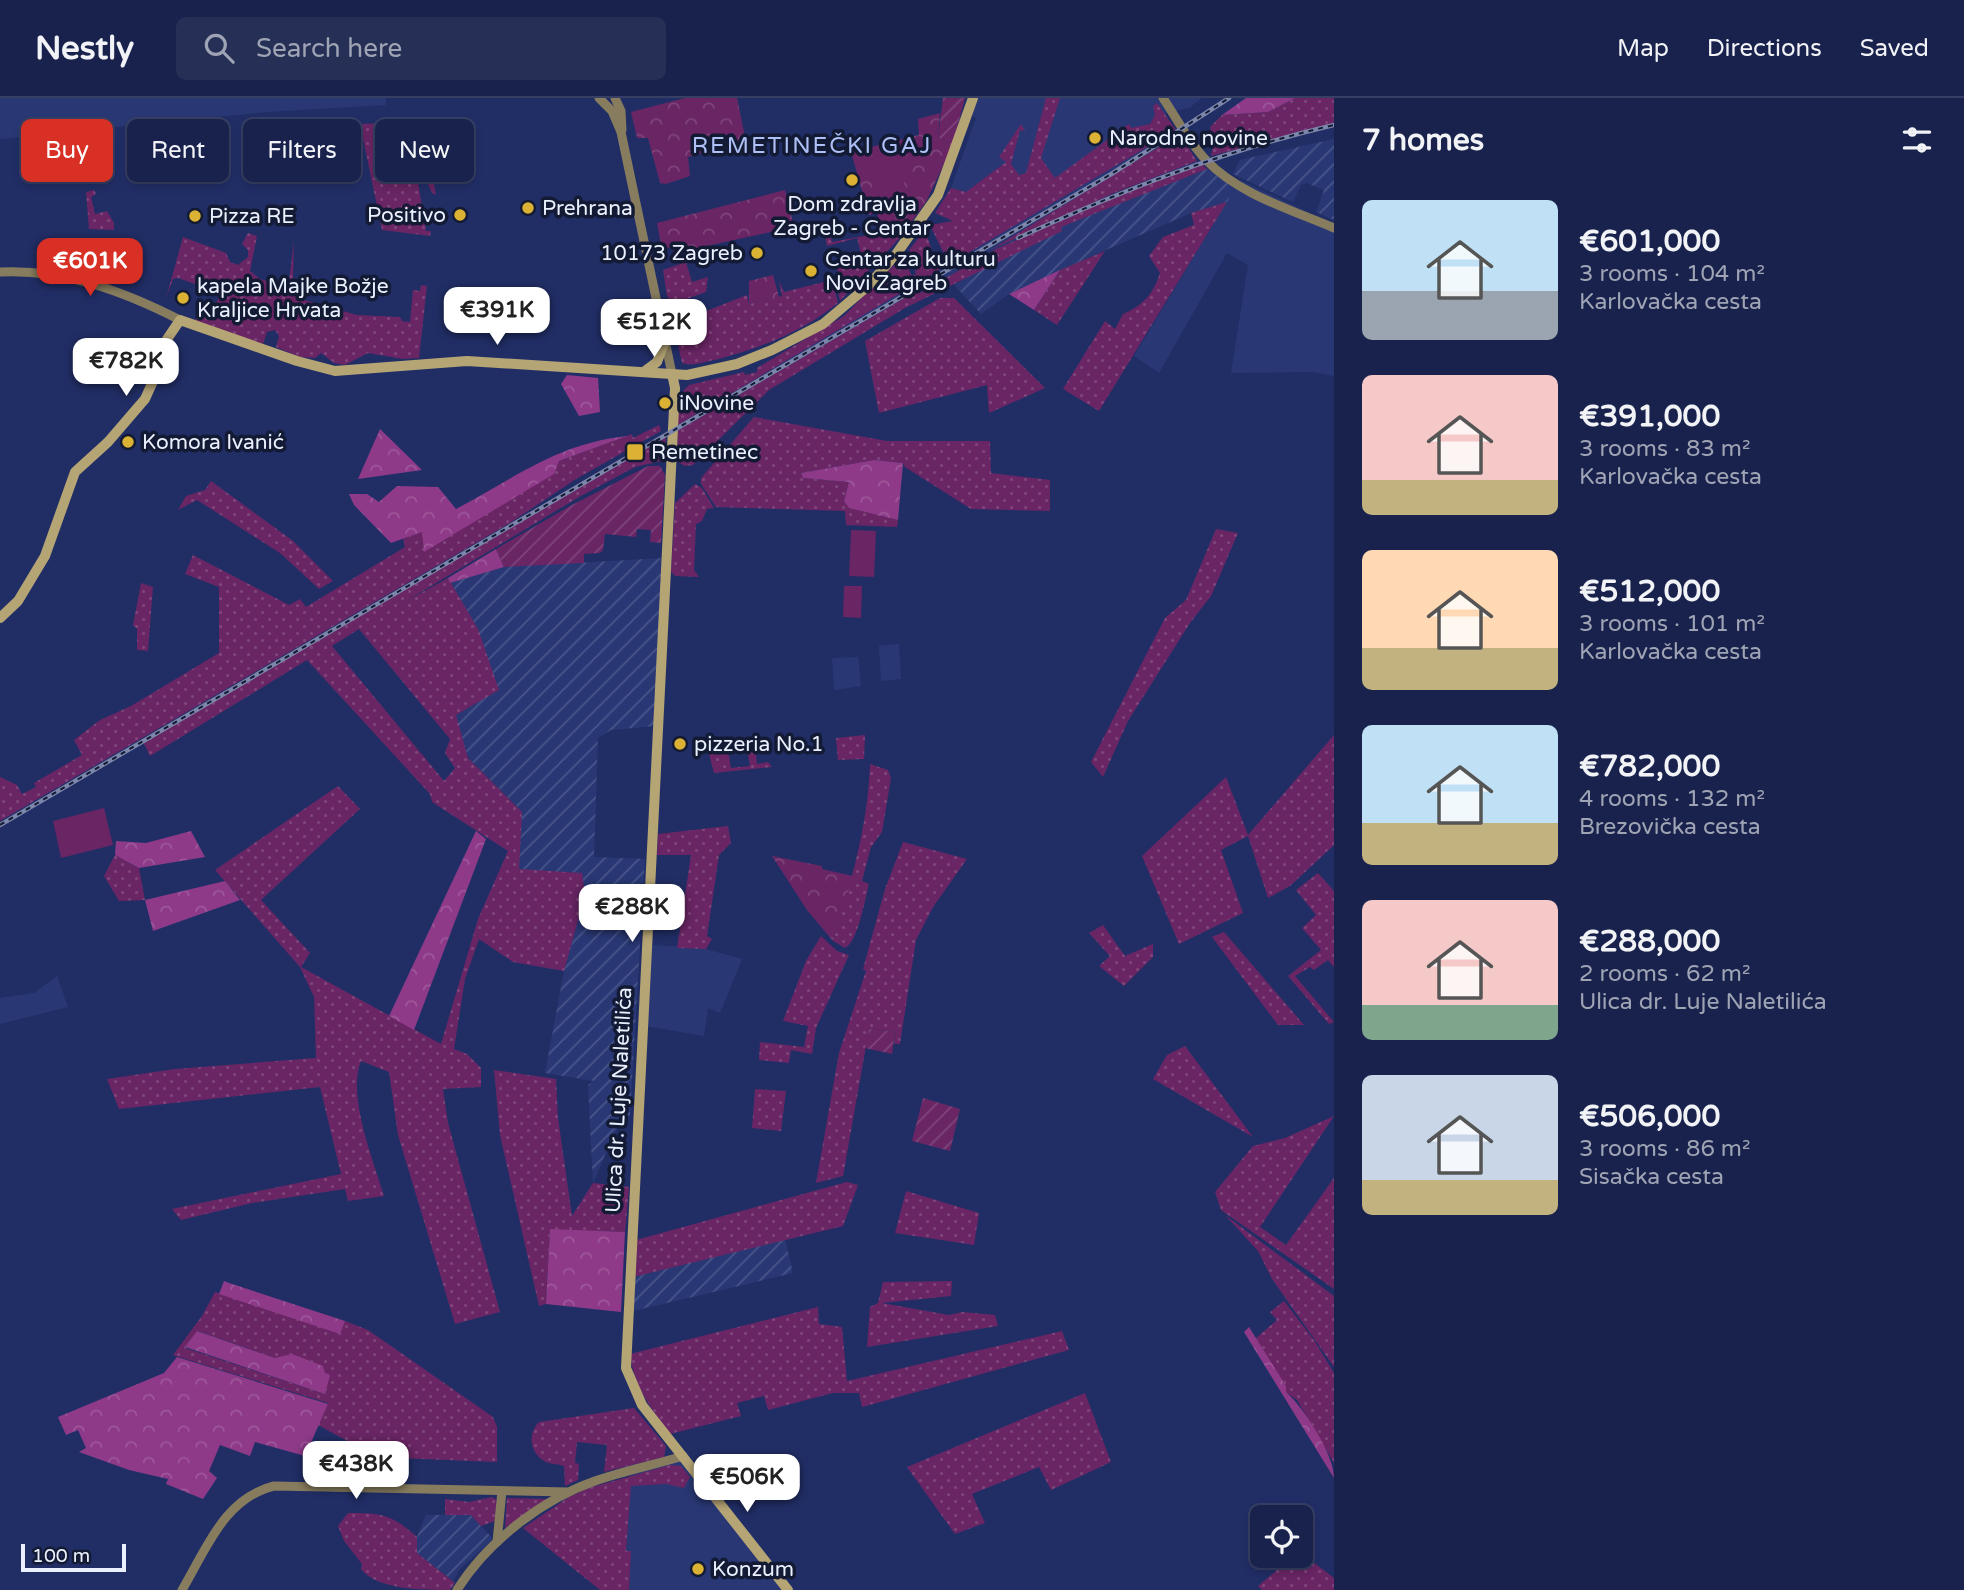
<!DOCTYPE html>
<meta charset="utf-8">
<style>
:root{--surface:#19224c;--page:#262f56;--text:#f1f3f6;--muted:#9fa4b5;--line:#373f64;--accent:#d93025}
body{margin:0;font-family:"Varela Round",sans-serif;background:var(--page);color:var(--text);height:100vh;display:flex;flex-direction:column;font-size:26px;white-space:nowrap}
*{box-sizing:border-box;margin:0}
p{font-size:23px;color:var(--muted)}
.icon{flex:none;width:38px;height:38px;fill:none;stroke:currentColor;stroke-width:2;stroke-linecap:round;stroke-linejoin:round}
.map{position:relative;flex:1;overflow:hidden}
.drawer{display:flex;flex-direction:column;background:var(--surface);width:630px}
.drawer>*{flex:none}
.banner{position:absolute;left:21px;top:21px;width:665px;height:63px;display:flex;gap:14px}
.tools{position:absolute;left:1250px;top:1407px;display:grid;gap:14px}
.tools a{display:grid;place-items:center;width:63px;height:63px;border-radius:10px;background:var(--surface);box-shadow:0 4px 10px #0003,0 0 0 2px var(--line);font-size:35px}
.scale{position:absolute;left:21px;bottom:18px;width:105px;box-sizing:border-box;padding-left:7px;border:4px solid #eaf0fe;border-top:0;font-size:19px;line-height:24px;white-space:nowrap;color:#eaf0fe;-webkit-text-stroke:5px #131a33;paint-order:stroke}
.price{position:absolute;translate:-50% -60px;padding:0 16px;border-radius:14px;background:#fff;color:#222;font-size:23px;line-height:46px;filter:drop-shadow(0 2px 4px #0008)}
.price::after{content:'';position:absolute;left:50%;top:42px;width:21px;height:16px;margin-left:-10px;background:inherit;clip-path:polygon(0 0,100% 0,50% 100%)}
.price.current{background:var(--accent);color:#fff}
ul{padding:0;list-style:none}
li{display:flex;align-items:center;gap:21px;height:175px;padding:0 28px}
li span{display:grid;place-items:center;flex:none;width:196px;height:140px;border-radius:10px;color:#555}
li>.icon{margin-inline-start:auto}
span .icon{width:84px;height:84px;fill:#fffc;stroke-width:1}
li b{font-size:30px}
h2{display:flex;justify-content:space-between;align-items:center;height:84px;padding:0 28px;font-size:30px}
.tag{padding:0 24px;border-radius:10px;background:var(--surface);box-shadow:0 4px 10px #0003,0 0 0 2px var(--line);font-size:24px;line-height:63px}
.tag.current{background:var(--accent);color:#fff}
header{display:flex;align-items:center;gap:42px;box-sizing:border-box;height:98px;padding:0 35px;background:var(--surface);border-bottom:2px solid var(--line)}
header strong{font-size:33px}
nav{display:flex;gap:38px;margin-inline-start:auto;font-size:24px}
.search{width:490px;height:63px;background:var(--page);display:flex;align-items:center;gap:18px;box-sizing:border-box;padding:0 24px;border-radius:10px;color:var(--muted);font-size:26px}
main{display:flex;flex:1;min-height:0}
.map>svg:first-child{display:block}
.built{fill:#293875}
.industrial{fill:url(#industrial-furrows)}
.grass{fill:url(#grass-dots);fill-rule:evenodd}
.forest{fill:url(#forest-crowns)}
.park{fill:url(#park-crowns)}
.garden{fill:url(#garden-furrows)}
.pitch{fill:#692564}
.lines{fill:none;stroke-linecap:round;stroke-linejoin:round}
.tertiary{stroke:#877c5e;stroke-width:9}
.secondary{stroke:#b5a474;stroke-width:10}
.rail-casing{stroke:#7c86ab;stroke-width:4.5}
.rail{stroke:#131a33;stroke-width:2;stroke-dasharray:5;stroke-linecap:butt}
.poi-dot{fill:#dbb233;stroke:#131a33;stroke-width:2.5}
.labels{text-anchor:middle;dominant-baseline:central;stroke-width:7;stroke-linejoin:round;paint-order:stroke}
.poi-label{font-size:21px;fill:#eaf0fe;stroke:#131a33;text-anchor:start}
.street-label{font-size:21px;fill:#eaf0fe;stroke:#131a33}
.neighbourhood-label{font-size:23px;letter-spacing:2px;fill:#aec0f6;stroke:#131a33}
</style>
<header>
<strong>Nestly</strong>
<div class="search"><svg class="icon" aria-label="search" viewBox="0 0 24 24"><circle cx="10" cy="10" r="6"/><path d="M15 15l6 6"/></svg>Search here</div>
<nav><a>Map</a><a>Directions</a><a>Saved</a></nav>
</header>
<main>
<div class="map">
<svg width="1334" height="1492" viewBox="0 0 1334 1492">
<defs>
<pattern id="industrial-furrows" width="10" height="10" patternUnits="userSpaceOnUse" patternTransform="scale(1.75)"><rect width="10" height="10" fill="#293875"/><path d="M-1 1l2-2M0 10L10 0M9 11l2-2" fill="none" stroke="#48558a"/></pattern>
<pattern id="grass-dots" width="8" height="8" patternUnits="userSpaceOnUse" patternTransform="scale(1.75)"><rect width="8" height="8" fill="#692564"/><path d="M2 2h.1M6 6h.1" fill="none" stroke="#7f457b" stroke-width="1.8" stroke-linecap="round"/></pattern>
<pattern id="forest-crowns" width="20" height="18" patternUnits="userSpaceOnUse" patternTransform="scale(1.75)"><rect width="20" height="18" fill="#8e3a88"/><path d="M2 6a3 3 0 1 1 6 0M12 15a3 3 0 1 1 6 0" fill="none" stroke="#9e579a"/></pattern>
<pattern id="park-crowns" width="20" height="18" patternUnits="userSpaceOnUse" patternTransform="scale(1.75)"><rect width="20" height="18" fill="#692564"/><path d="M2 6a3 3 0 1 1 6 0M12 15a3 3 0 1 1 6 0" fill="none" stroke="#7f457b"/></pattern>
<pattern id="garden-furrows" width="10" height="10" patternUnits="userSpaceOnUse" patternTransform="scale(1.75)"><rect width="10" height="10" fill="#692564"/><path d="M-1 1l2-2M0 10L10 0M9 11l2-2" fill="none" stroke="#7f457b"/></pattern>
</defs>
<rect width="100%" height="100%" fill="#212e66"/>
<g class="built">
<path d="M0 0H386V7L266 14 0 41Z"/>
<path d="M977 0H1202L1189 10 1167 15 1033 95 1007 64 966 94 951 90 976 20 972 18Z"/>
<path d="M1176 32 1179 37 1167 45 990 151 1154 79 1197 63 1201 65 1127 93 996 151 920 196 918 192 677 333 676 328Z"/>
<path d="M1240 82 1334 127V278L1314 274 1231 275 1248 167 1227 155 1159 275 1134 258Z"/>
<path d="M899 546 901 581 881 583 879 548Z"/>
<path d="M858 559 861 588 834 592 832 560Z"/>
<path d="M650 847 702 850 742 861 720 915 708 910 704 938 646 928Z"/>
<path d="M57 878 68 909 0 926V900L34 895Z"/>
<path d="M683 1358 788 1492H629L631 1454H626L631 1372Z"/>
</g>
<g class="industrial">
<path d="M1334 41V122L1316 114 1324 92 1307 85 1301 87 1293 104 1233 76 1240 62Z"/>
<path d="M1207 71 1236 88 1227 104 1191 115 1060 172 1009 196 981 216 954 187 983 169 1061 133 1060 129Z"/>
<path d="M664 460 655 628 611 632 598 640 594 759 645 761 630 1017 615 1034 593 1085 588 987 594 983 545 975 564 873 585 797 582 775 518 772 522 714 468 660 455 617 450 485 504 469Z"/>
<path d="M785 1141 793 1175 633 1213V1179Z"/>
<path d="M426 1417H471L493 1441 459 1472 453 1483 417 1455V1439Z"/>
</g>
<g class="grass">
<path d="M1046 0H1060L1041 60 1055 80 1129 26 1131 30 1150 26 1155 17 1153 8 1157 5 1176 32 676 328 684 292 689 287 744 274 745 277 757 274V270L844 218 902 159 912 178 916 176 915 173 920 169 909 152 925 132 932 153 925 158 932 169 941 164 939 161 945 158 930 127 953 123 935 115 951 90 966 94 1006 64 999 59 1021 26 1025 33 1020 32 1011 66 1019 77 1026 75Z"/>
<path d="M1295 0H1334V26L1211 58 1214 44 1210 29 1222 17 1268 14Z"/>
<path d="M390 25 421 28 422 32 442 28 443 32 428 35 437 73 432 76 436 97 432 95 419 65 415 66 426 133H431L430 138 382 132 360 26Z"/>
<path d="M1180 36 1197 63 1114 95 990 152Z"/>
<path d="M1201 65 1207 71 1061 129 1062 133 905 210 769 292 693 367 685 368 678 364 677 333 918 192 920 195 996 151 1127 93Z"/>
<path d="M94 92 96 96 91 99 95 116 107 113 114 125V132L89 131 86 94Z"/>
<path d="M1227 104 1099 313 1063 291 1105 223 1115 231 1123 216C1144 207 1153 196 1160 175L1149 158 1163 139 1194 127 1191 115Z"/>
<path d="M881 130 897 143 840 203 835 181 839 179 836 164 861 156 857 140 827 148 824 134 829 133 832 144 874 136 873 132Z"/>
<path d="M248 135 257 138 250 173 260 181 277 186V191L283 192 284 185 289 184 294 143 293 181 298 188 297 200 357 217 400 219 402 223 410 224 413 192 420 193 421 187 427 188 419 260 403 261 368 255 345 267 334 265 321 255 315 260 300 259 276 249 279 238 275 232 267 234 263 246 195 223 198 214 212 218 220 195 178 180 173 181 166 200 183 139 226 155 230 164 238 167 248 159V152L242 146Z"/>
<path d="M1105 153 1057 227 1034 212 1060 172Z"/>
<path d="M686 164 692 184 708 179 706 194 673 206 667 198 663 172Z"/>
<path d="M832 182 838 205C802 234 763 249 719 261 707 263 693 269 682 265L673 226 747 197 749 206 782 198 779 183 784 194Z"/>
<path d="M940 200H954L1045 290 989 315 987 287 879 315 865 243Z"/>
<path d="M754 319 887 343H990L991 375 1050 382V413L971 411 905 369 903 365 874 362 801 375 803 380 849 384 844 403 858 412 898 422 897 429 846 427 845 413 716 409 701 386V380Z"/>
<path d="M659 327 661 333 576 381 510 425 0 723V679L17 687 22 696 36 689 34 685 82 657 74 642 100 622 131 608 219 555V489L185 476 193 457 289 507 300 501 306 509 405 449 403 441 423 433 424 453 559 363 632 336 633 340Z"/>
<path d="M666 339 665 356 661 363 635 369 579 399 403 505 448 480 478 531 499 592 456 617 468 660 522 714 519 771 582 775 585 797 564 873 513 864 479 841 465 881 454 951 467 956 481 970V989L443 991 448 1025 500 1214 455 1226 398 1037 389 974 361 963C347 997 373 1062 384 1098L348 1103 345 1091 252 1105 181 1122 172 1111 341 1076 320 989 119 1011 107 981 175 971 316 960 314 899 300 869 215 772 338 688 360 711 261 802 310 855 301 869 441 946 478 821 508 753 432 704 430 696 307 562 150 658 143 643ZM359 531 450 641 445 655 455 670 444 683 332 548Z"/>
<path d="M211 383 293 443 333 483 319 491 280 455 197 402 178 412 186 398 205 392Z"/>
<path d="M695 386 702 390 714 410 707 411 702 423 696 426 694 472 699 479 675 478 671 474 675 405Z"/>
<path d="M1216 431 1238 435 1211 498 1190 525 1128 623 1103 679 1091 664 1165 520 1186 502Z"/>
<path d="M141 485 153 489 148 553 137 552V531L133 527Z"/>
<path d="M865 637 864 661 838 662 836 640Z"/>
<path d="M1334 637V747L1290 788 1268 800 1248 738 1221 752 1243 815 1179 846 1142 758 1226 679 1248 737Z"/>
<path d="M755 648 757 666 768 664 772 669 714 675 709 656 728 652 731 670 750 668 747 650Z"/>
<path d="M870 666 888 672 891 680 882 734 871 749 862 783 869 786C865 801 858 844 845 850L833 843C851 784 868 728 870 666Z"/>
<path d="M728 728 731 745 719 757 707 838 712 841 706 851 677 850 691 757H657L658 736Z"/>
<path d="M903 744 967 761 933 809 916 842 900 946H894L895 934 869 931 843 1078 816 1085 839 955 866 873 863 871 885 791Z"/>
<path d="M115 757 139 770 145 802 119 803 104 778Z"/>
<path d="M1318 775 1334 793V869L1328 862 1314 872 1310 869 1295 878 1334 924 1329 926 1288 878 1321 852 1302 830 1316 817 1296 792Z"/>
<path d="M1103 827 1125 858 1153 846V859L1124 888 1099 868 1110 858 1089 835Z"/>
<path d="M1224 834 1304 927H1278L1212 839Z"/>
<path d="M821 838 837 853 849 857 816 930 812 956 791 952 789 965 759 962 760 944 804 949 808 928 783 923 806 863Z"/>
<path d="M1185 948 1253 1039 1153 981 1167 957Z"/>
<path d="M494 972 556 981 558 1020 572 1118 593 1085 629 1089 625 1134 550 1132 546 1206 539 1208 500 1037Z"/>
<path d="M755 991 786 993 781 1033 752 1030Z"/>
<path d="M1334 1018 1260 1129 1286 1147 1334 1080V1191L1221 1112 1215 1094 1253 1048 1285 1040Z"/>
<path d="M847 1084 858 1087 843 1128 633 1179 636 1142Z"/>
<path d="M906 1093 979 1115 974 1147 895 1135Z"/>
<path d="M1225 1117 1334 1198V1269L1272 1181 1258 1153Z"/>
<path d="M952 1183 951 1198 882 1205 949 1217 963 1214 995 1217 998 1228 867 1249 870 1209 878 1205 883 1184Z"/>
<path d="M215 1194 339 1235 345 1223 368 1232 493 1319 497 1329V1364L374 1359V1363L349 1362 351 1345 318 1327 328 1305 173 1257 202 1218ZM198 1233 275 1260 325 1296 185 1250Z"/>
<path d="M1284 1203 1314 1242 1334 1275V1365L1297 1302 1286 1294 1256 1240 1277 1222 1270 1214Z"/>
<path d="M818 1209 819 1226 842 1229 847 1283 1062 1233 1069 1252 862 1309 859 1295H833L768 1312 764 1298 737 1305 741 1318 670 1336C651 1310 634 1289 630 1256Z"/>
<path d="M1085 1295 1111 1364 1051 1392 1039 1369 972 1396 985 1425 955 1436 907 1369Z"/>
<path d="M634 1310 666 1348 664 1359 604 1374 607 1347 577 1344 575 1365 579 1366 578 1382 565 1388 564 1368C558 1366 551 1366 546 1364 530 1356 527 1336 539 1324Z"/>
<path d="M670 1367 681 1368 690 1379 684 1390 666 1386 631 1388 626 1453H631L629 1492H600L523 1430 569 1399 592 1389Z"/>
<path d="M492 1399 497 1402 495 1423 481 1428 471 1417H445V1401L469 1404Z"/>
<path d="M507 1400H508L546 1401 505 1430Z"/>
<path d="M348 1415C380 1415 392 1416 417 1439V1455L455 1485 450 1492C424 1492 377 1492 361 1471L362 1466 344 1443 338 1428Z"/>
<path d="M1300 1454 1334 1480V1492H1262L1258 1488 1294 1458H1300Z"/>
</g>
<g class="forest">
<path d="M1246 0H1295L1268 14 1222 17Z"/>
<path d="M1060 172 1034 212 1009 196Z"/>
<path d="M567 277 598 280 600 314 579 318 561 286Z"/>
<path d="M380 331 422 372 358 381Z"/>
<path d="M627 338 559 363 554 376 424 454 422 434 391 445 354 407 349 396H367L379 404 397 388 438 389 456 411C517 379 556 346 627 338Z"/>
<path d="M874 362 903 365 898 422 849 410 844 403 849 384 803 380 801 375Z"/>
<path d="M496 451 504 469 450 485 448 480Z"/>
<path d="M191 733 205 759 139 770 115 757 116 743 146 745Z"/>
<path d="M476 733 486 741 414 932 389 918Z"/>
<path d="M225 783 240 802 153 833 145 802Z"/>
<path d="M550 1131 625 1134 621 1214 546 1206Z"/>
<path d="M224 1183 229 1185 345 1223 340 1236 219 1196Z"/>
<path d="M1249 1229 1286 1288V1294C1304 1310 1334 1356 1334 1380L1244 1234Z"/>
<path d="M197 1233 275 1260 292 1256 323 1268 325 1275 330 1277 325 1296 185 1249Z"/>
<path d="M177 1259 328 1306 305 1358 255 1344 250 1358 220 1347 209 1373 217 1380 203 1401 166 1386 168 1381 129 1372 79 1354 86 1350 78 1332 66 1337 58 1319 164 1275Z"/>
</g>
<g class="park">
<path d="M685 0H737L746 44 737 47 733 35 704 43 707 54 688 59 690 78 666 86 660 85 648 40H637L631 14Z"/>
<path d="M940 15 938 39 952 49 926 104 897 143 881 130 877 115 869 117 851 54 919 37 918 21Z"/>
<path d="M785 92 794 129 674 155 672 149 662 152 657 125Z"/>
<path d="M773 177 779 199 749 206V183Z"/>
<path d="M772 758 822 768V771L853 778 833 843 807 812Z"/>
</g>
<g class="garden">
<path d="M943 0H965L952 49 938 39Z"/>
<path d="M648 368H660L665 377 661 445 650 444 651 432 637 431 636 439 605 436 603 452 600 455 584 456V465L504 469 496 451 570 408Z"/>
<path d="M869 931 895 934 892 956 865 950Z"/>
<path d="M923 1000 960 1011 950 1053 912 1043Z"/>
</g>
<g class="pitch">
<path d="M896 52 906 93 884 99 874 57Z"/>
<path d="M851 432 876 433 874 479 849 478Z"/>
<path d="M844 488H862L861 520 843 519Z"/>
<path d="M104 710 113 747 61 760 53 723Z"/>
</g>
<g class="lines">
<g class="tertiary">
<path d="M599 0 612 13 621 34 672 276"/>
<path d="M615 0 621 13 622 32"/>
<path d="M1163 0C1177 21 1189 44 1206 62 1238 96 1292 112 1334 130"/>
<path d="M0 174C64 171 123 193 180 222"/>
<path d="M497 1444 502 1393"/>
<path d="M182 1492C206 1452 224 1400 274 1388L568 1394"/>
<path d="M457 1492C487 1444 541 1402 595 1383 623 1373 654 1367 683 1358"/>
</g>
<g class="secondary">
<path d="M645 273 657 264 666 240"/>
<path d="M672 276 675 290 670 392 626 1270 642 1307 788 1492"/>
<path d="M0 520 18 503 45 458 75 374 108 344 145 301 154 281 161 250 180 222 297 263 335 273 467 263 687 277 737 266 772 252 823 226 868 188 897 155 938 97 973 0"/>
</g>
<g class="rail-casing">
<g id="rail">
<path d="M1018 140C1125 91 1220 54 1334 27"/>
<path d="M0 727 1113 75 1229 0"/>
</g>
</g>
<use href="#rail" class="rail"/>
</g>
<g class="poi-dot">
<circle cx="1095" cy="40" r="7"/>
<circle cx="852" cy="82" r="7"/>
<circle cx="528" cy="110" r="7"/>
<circle cx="460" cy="117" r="7"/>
<circle cx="195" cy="118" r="7"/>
<circle cx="757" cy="155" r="7"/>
<circle cx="811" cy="173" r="7"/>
<circle cx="183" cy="200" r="7"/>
<circle cx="665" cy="305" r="7"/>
<circle cx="128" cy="344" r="7"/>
<rect x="626" y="345" width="18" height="18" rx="3.5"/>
<circle cx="680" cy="646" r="7"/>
<circle cx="698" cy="1471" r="7"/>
</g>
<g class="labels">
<g class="poi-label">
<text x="1109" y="40">Narodne novine</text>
<text x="852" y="106" text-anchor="middle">Dom zdravlja<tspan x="852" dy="24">Zagreb - Centar</tspan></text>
<text x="542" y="110">Prehrana</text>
<text x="446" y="117" text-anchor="end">Positivo</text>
<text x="209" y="118">Pizza RE</text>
<text x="743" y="155" text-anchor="end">10173 Zagreb</text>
<text x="825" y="161">Centar za kulturu<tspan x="825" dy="24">Novi Zagreb</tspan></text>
<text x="197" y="188">kapela Majke Božje<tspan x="197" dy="24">Kraljice Hrvata</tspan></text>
<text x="679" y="305">iNovine</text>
<text x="142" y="344">Komora Ivanić</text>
<text x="651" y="354">Remetinec</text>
<text x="694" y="646">pizzeria No.1</text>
<text x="712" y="1471">Konzum</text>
</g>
<g class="street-label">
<text transform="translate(619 1002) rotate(-87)">Ulica dr. Luje Naletilića</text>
</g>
<g class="neighbourhood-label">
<text x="812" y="48">REMETINEČKI GAJ</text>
</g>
</g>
</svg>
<div class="tools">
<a><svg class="icon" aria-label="locate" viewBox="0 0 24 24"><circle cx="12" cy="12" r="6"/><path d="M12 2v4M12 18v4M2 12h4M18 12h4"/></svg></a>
</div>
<div class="scale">100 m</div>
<b class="price current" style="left:90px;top:200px">€601K</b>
<b class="price" style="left:497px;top:249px">€391K</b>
<b class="price" style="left:654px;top:261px">€512K</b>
<b class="price" style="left:126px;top:300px">€782K</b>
<b class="price" style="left:632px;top:846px">€288K</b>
<b class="price" style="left:356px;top:1403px">€438K</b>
<b class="price" style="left:747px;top:1416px">€506K</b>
<div class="banner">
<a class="tag current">Buy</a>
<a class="tag">Rent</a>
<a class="tag">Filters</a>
<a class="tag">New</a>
</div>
</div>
<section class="drawer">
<h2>7 homes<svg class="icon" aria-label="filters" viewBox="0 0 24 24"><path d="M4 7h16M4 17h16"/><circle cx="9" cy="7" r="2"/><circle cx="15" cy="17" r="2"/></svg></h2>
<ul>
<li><span style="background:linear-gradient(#bfe0f5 65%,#9aa5b1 0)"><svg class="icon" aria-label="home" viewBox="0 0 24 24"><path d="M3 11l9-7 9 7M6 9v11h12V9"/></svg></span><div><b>€601,000</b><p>3 rooms · 104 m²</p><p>Karlovačka cesta</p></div></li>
<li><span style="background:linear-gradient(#f6c9c9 75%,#c2b280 0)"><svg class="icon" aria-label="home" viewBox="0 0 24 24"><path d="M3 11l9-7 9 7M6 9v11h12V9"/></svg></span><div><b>€391,000</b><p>3 rooms · 83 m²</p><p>Karlovačka cesta</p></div></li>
<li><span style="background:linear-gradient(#ffd9b3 70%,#c2b280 0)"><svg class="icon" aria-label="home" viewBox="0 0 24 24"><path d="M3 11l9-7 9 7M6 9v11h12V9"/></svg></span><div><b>€512,000</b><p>3 rooms · 101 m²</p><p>Karlovačka cesta</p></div></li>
<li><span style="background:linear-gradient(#bfe0f5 70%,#c2b280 0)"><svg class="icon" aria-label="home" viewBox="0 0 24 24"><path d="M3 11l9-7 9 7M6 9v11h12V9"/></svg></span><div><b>€782,000</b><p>4 rooms · 132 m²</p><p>Brezovička cesta</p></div></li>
<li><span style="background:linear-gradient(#f6c9c9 75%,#7fa58c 0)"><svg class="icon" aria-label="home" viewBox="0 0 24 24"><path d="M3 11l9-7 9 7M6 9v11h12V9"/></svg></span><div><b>€288,000</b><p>2 rooms · 62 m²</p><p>Ulica dr. Luje Naletilića</p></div></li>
<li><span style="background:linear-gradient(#c9d6e8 75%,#c2b280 0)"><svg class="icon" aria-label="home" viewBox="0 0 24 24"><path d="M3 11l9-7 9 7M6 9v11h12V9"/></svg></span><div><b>€506,000</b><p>3 rooms · 86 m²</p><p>Sisačka cesta</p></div></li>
</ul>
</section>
</main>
